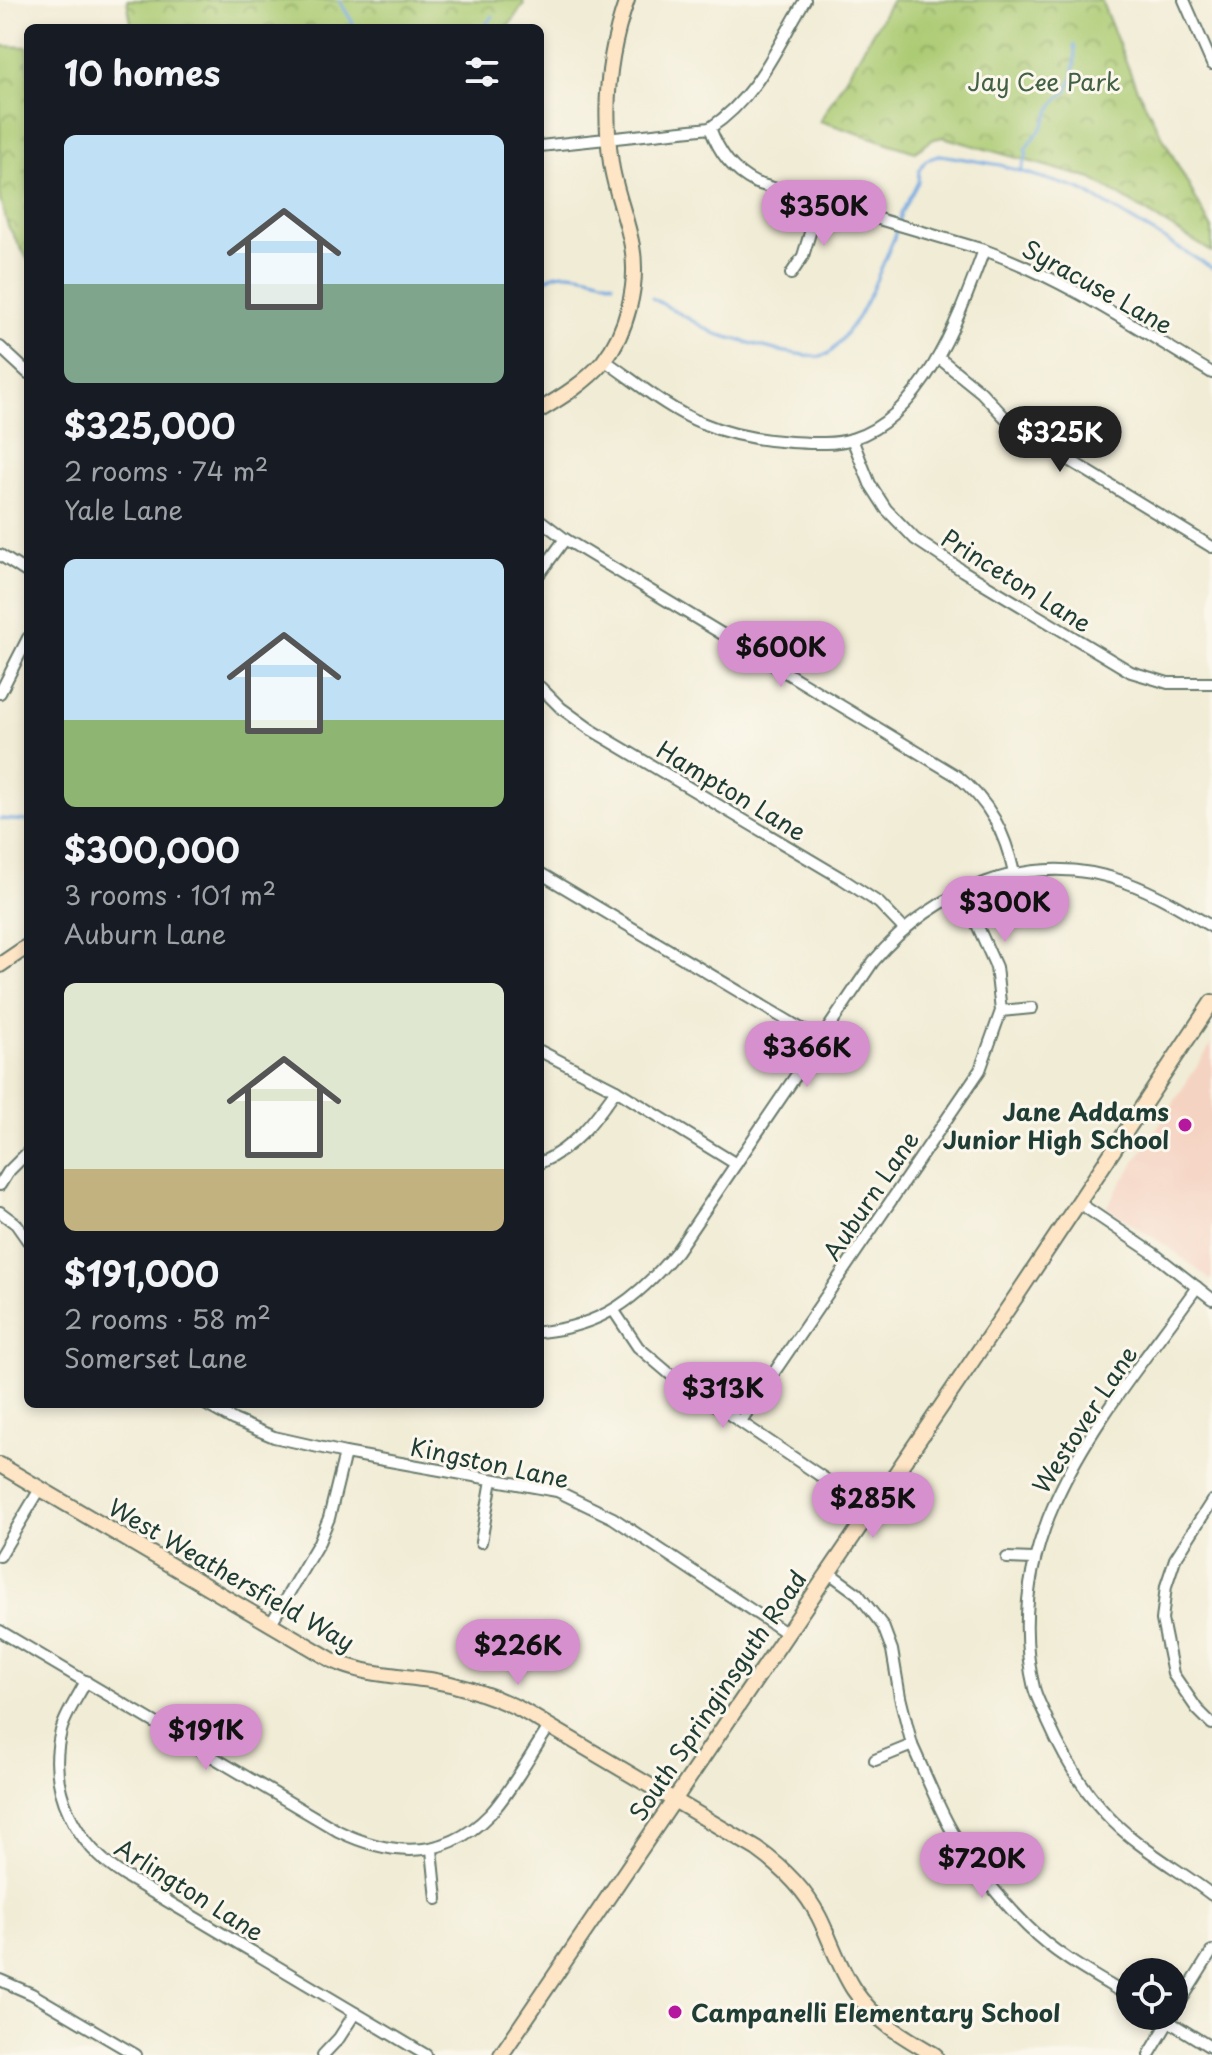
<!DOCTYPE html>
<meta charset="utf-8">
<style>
:root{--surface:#171b24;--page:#242831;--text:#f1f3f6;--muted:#9ea1a6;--accent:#d690ce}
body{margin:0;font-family:"Playpen Sans",sans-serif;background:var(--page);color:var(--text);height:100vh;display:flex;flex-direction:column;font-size:30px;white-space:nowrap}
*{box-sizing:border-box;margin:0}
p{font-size:26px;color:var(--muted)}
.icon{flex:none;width:44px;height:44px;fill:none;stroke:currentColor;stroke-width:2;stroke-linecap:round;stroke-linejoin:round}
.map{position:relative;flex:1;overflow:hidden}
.side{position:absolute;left:24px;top:24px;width:520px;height:1384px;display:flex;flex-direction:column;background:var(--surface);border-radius:12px;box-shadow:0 4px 12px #0003}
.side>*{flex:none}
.tools{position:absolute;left:1116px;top:1958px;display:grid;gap:16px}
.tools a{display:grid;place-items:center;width:72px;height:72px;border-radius:50%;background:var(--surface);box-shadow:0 4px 12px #0003;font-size:40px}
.price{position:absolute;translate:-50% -68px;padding:0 18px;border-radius:28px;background:var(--accent);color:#111;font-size:26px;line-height:52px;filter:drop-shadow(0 2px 4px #0008)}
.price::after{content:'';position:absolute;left:50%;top:48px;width:24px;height:18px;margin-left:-12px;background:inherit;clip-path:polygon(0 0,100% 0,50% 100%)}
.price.selected{background:#222;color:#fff}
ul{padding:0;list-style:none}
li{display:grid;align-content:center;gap:16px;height:424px;padding:0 40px}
li span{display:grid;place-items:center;height:248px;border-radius:12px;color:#555}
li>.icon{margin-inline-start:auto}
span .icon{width:144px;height:144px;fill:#fffc;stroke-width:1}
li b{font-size:34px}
h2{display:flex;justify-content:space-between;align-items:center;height:96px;padding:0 40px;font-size:34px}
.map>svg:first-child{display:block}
.built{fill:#f5d3c2}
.park{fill:url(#park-crowns);stroke:#668454;stroke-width:2}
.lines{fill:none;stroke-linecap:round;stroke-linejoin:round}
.stream{stroke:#74a9e1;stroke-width:3}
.street-casing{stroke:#687a6c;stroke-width:14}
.secondary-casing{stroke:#687a6c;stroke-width:18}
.street{stroke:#fff;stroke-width:10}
.secondary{stroke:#fde5c5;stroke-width:14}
.poi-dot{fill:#b5179e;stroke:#fbf7ec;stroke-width:3}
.labels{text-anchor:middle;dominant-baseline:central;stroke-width:6;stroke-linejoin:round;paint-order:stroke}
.park-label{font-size:24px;fill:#426044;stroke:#fbf7ec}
.street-label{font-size:24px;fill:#1f3d34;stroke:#fbf7ec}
.poi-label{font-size:24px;font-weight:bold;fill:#1f3d34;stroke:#fbf7ec;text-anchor:end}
</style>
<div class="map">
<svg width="1212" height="2055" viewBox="0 0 1212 2055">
<defs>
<pattern id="park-crowns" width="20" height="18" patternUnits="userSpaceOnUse" patternTransform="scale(2)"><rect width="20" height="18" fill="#accb73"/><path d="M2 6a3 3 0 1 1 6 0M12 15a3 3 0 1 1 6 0" fill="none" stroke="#8ba65f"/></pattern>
</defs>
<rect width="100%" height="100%" fill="#fbf7ec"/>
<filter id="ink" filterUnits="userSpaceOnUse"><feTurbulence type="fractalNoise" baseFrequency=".0125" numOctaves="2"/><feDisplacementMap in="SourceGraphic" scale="16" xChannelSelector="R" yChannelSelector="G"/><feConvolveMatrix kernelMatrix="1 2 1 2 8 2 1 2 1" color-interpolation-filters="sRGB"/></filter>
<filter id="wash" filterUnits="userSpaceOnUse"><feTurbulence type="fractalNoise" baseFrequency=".006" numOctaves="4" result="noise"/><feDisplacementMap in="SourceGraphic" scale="32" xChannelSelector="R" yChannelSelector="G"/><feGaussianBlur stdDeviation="1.8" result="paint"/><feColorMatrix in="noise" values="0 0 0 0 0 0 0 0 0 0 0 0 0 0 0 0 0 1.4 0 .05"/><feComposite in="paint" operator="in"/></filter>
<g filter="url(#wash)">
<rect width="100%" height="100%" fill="#f1ecd5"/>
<path class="built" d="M1212 1043V1281L1168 1247 1106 1207Z"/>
<g class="park">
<path d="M127 0H522L524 4 507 28H132Z"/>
<path d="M892 0H1101L1137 89 1212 229V252L1092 179 943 137 934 139 915 152 820 121Z"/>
<path d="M0 46 28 47V260L8 226 0 200Z"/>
</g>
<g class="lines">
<g class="stream">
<path d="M339 0 356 28"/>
<path d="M483 28 493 16"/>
<path d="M1021 171 1027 154 1025 150C1030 141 1036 136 1041 129 1049 117 1052 100 1067 92 1073 78 1077 61 1074 45"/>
<path d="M540 292C547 260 592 277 613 283"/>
<path d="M652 298 716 334 779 351 817 357 828 354 835 348 858 317 872 290 894 238 901 213 918 182 919 170 926 160 941 155 1000 165 1082 190 1212 268"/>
<path d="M0 819 28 821"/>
</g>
</g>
</g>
<g filter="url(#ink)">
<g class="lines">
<g class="street-casing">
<g id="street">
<path d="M1184 0 1212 64"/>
<path d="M710 128C719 152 732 171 756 183L984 250C1065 279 1137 328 1212 373"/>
<path d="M540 146 710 128C757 97 776 48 805 0"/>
<path d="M791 274 803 256 819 203"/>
<path d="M0 347 28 373"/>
<path d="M939 358 981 392 1012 425 1212 547"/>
<path d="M604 360C635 381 667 409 702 423 730 435 760 440 791 442 810 443 834 445 852 439 925 416 960 314 984 250"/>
<path d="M852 439 870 484 886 509 915 539 963 571 1131 672 1168 683H1212"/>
<path d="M540 520 565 539 957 776C990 802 1005 833 1014 873"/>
<path d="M0 555 28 573"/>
<path d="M540 573 565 539"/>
<path d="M540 687 561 708 590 729 841 878 879 903 903 928"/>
<path d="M0 693 28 638"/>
<path d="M540 873 820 1040"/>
<path d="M1001 1011 1032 1008"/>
<path d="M540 1051 616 1090 736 1164"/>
<path d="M540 1163C575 1147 594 1121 616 1090"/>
<path d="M0 1185 8 1172 28 1152"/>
<path d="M1079 1203 1153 1253 1212 1299"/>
<path d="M0 1212 16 1224 28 1241"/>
<path d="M1197 1287C1112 1406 996 1529 1034 1688 1037 1700 1044 1711 1048 1722 1063 1756 1081 1787 1106 1814 1136 1847 1177 1868 1212 1895"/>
<path d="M614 1311 638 1347 671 1375 871 1510"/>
<path d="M540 1332C603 1326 638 1298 677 1251L873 962C934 889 1032 848 1125 882 1156 893 1184 910 1212 927"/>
<path d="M205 1404 234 1420 274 1437 345 1453 557 1491 613 1518 786 1633"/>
<path d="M741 1421 980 1070 1001 1011 996 967 962 891"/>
<path d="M1212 1501 1175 1559 1166 1586 1162 1620 1173 1674 1197 1709 1212 1724"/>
<path d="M481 1542 492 1480"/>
<path d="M0 1556 40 1489"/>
<path d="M1007 1558 1033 1559"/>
<path d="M828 1572 858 1594 883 1626 892 1650 900 1697 912 1745"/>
<path d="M270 1625 319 1542 329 1518 345 1453"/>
<path d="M0 1631 338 1831C392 1857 446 1860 490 1814 510 1793 532 1752 549 1727"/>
<path d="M86 1681C78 1697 65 1715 61 1731 46 1790 77 1846 125 1876L426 2055"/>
<path d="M875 1760 912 1745C923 1769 933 1794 945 1818 962 1853 1000 1899 1028 1927 1057 1956 1095 1976 1130 1997"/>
<path d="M432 1850 437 1899"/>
<path d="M0 1980 32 1994 136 2055"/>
<path d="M1174 2012 1212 1951"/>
<path d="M1160 2016 1212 2048"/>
<path d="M323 2055 339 2038 355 2013"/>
<path d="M1149 2055 1172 2016"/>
</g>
</g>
<g class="secondary-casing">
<g id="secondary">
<path d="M540 410C562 397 586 382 603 362 627 332 639 284 632 246 627 218 615 191 611 163 603 107 608 53 627 0"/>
<path d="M0 965 28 946"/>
<path d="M0 1465 332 1660C364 1675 396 1675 430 1680 462 1685 491 1695 520 1709L757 1849C782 1867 805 1889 819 1917 831 1941 839 1967 854 1990 874 2020 904 2037 935 2055"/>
<path d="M501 2055 1019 1292 1212 1002"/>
</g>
</g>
<use href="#street" class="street"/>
<use href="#secondary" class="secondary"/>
</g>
</g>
<g class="poi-dot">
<circle cx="1185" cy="1125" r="8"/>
<circle cx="675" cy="2012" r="8"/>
</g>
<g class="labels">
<g class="park-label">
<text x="1044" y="81">Jay Cee Park</text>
</g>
<g class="street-label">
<text transform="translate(1098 286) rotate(29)">Syracuse Lane</text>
<text transform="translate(1017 580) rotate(32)">Princeton Lane</text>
<text transform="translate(732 790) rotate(31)">Hampton Lane</text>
<text transform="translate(870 1195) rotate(-56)">Auburn Lane</text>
<text transform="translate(1084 1419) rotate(-57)">Westover Lane</text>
<text transform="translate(490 1462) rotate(12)">Kingston Lane</text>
<text transform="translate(232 1574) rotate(30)">West Weathersfield Way</text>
<text transform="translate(717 1695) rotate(-56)">South Springinsguth Road</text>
<text transform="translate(190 1889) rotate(32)">Arlington Lane</text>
</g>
<g class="poi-label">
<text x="1169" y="1111">Jane Addams<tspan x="1169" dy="28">Junior High School</tspan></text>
<text x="691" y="2012" text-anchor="start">Campanelli Elementary School</text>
</g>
</g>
</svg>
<div class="tools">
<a><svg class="icon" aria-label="locate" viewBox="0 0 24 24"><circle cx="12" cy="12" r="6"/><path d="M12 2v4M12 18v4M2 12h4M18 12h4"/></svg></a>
</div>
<b class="price" style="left:824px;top:248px">$350K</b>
<b class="price selected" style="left:1060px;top:474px">$325K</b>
<b class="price" style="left:781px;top:689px">$600K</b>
<b class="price" style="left:1005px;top:944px">$300K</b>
<b class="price" style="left:807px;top:1089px">$366K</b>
<b class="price" style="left:723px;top:1430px">$313K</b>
<b class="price" style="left:873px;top:1540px">$285K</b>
<b class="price" style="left:518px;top:1687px">$226K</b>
<b class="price" style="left:206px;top:1772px">$191K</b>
<b class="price" style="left:982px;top:1900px">$720K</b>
<section class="side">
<h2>10 homes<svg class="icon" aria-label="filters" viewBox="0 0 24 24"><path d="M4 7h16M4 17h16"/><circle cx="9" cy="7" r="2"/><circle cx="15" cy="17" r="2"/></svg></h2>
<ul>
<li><span style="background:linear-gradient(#bfe0f5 60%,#7fa58c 0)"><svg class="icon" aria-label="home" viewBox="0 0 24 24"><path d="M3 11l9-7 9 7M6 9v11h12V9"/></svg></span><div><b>$325,000</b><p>2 rooms · 74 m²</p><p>Yale Lane</p></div></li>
<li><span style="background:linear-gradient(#bfe0f5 65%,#8fb573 0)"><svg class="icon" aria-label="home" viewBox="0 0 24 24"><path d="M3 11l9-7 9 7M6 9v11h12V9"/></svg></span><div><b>$300,000</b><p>3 rooms · 101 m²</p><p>Auburn Lane</p></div></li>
<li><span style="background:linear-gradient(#dfe7d0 75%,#c2b280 0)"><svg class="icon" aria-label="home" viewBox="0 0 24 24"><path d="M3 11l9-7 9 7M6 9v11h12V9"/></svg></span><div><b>$191,000</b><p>2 rooms · 58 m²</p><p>Somerset Lane</p></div></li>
</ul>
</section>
</div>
